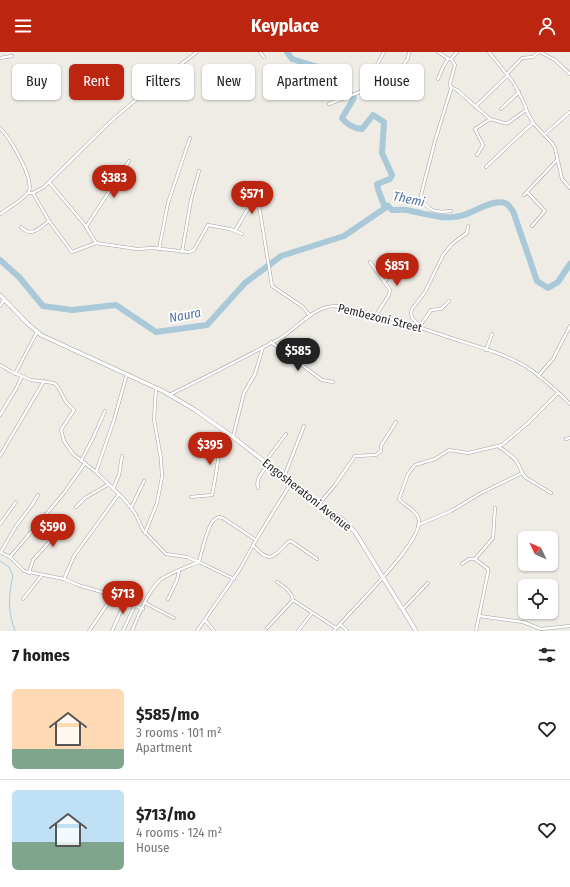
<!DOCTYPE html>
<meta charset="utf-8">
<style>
:root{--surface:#fff;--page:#f2f2f2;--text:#222;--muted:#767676;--line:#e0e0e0;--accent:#bc2510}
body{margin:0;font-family:"Fira Sans Condensed",sans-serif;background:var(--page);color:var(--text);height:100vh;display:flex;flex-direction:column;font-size:15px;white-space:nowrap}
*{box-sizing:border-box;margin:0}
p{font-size:13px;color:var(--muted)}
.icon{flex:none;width:22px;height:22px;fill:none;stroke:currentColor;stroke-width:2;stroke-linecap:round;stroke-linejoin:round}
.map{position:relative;height:579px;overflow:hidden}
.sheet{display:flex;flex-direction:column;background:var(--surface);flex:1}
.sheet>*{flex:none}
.banner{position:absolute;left:12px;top:12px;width:546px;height:36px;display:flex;gap:8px}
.needle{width:26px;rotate:314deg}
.buttons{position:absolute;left:518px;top:479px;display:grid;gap:8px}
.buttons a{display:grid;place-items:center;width:40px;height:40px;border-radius:6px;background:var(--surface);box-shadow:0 1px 3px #0004;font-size:20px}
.price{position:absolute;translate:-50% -34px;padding:0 9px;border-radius:14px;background:var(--accent);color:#fff;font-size:13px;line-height:26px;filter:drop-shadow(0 1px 2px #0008)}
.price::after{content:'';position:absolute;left:50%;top:24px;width:12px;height:9px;margin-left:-6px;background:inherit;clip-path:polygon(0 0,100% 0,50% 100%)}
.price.active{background:#222;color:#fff}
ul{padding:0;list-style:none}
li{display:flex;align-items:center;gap:12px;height:100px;padding:0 12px}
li+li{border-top:1px solid var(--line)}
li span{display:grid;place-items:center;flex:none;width:112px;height:80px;border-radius:6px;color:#555}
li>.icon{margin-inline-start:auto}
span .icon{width:48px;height:48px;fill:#fffc;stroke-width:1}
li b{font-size:17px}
h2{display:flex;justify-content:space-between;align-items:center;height:48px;padding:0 12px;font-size:17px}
.tag{padding:0 14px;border-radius:6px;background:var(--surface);box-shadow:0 1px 3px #0004;font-size:14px;line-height:36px}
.tag.active{background:var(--accent);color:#fff}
header{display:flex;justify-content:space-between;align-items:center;height:52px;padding:0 12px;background:var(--accent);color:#fff;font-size:18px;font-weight:700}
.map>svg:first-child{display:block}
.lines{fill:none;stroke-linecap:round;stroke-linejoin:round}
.stream{stroke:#a9c8d8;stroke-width:1}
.river{stroke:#a9c8d8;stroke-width:6}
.minor-casing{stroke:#a2a2a2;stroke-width:3.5}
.tertiary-casing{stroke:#a2a2a2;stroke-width:4.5}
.minor{stroke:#fff;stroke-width:2.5}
.tertiary{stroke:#fff;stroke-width:3.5}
.labels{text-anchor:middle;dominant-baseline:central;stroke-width:3.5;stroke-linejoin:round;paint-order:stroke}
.street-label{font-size:12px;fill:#1e1e1e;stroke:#fff}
.water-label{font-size:13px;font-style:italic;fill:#5272a6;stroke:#fff}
</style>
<header><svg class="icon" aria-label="menu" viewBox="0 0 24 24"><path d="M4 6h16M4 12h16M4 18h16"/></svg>Keyplace<svg class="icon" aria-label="person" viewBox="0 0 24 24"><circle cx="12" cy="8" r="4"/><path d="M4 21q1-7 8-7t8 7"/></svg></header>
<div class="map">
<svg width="570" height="579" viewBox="0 0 570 579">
<rect width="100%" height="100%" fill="#eeece5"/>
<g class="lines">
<path class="stream" d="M0 509 9 515 13 524C8 544 8 560 15 579"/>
<g class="river">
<path d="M287 0 292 7 318 15 328 25 337 27 354 46 342 66C347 73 353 76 362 77L373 63 384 70 382 101 392 123 390 127 377 132 378 137 384 153 388 154 392 158C398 158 405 157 411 159 427 162 443 168 460 164 472 162 494 145 507 152 509 153 511 157 513 159L537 229 548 236 558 230 570 212"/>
<path d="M0 208 19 225 43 254 72 258 116 253 156 280 207 273 245 231 281 204 344 184 388 154"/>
</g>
<g class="minor-casing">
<g id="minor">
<path d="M260 0 264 5"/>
<path d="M438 0 449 7"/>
<path d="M489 0 513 30 524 51 528 62 534 72 552 91 555 96 562 127 570 136"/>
<path d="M540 0 555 8 570 22"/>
<path d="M0 6 12 4"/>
<path d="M507 22 522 6 533 5 539 0"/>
<path d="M405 24 400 18 408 6 409 0"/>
<path d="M438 27 443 15 448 7"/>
<path d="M451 35 457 38 490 67 504 71H508L526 58"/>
<path d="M329 52 360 40 373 20 384 0"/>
<path d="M475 55 508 23"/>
<path d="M501 57 519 40"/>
<path d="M0 76C10 86 34 126 29 139 25 147 7 157 0 162"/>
<path d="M545 82 570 60"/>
<path d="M477 103 483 93 475 77 490 67"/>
<path d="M486 115 511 91 533 71"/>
<path d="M49 130 85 173 96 191"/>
<path d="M527 140 545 159 532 174"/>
<path d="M28 141H33L44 135 111 69 151 35 197 0"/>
<path d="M33 141 49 169 72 200 96 191 137 197 153 196 189 200 194 198 208 173 230 177 242 182"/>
<path d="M257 141 272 234 303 255 310 264"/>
<path d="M524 143 557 108"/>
<path d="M451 159C436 161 427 160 421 143L435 89 451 37 450 31 455 13 451 7 457 0"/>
<path d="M21 175C32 186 39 176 49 169"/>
<path d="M86 175 129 109"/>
<path d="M235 179 257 141"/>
<path d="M159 197 168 151 190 86"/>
<path d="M182 200 191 148 199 119"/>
<path d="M370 210 390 238 389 243 376 263"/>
<path d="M384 230 392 221 404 211"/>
<path d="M0 254 4 248"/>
<path d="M420 274 412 266 411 261 412 257 425 240 443 203 452 192 467 181 468 174"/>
<path d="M420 274 431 258 441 257 449 249"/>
<path d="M271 290 322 328 333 330"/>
<path d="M486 298 492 282"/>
<path d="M0 313 12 320 31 328 54 331 58 335 66 350 74 358 61 378 64 389 73 402 96 420 124 447 135 461 143 478 166 502 187 505 199 510 234 527"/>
<path d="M15 322 37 280"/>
<path d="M538 324 553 307 570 274"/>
<path d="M169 343C206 325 243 306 279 287 298 276 313 254 336 254 376 261 413 273 451 286 476 294 503 301 525 314 541 324 557 339 570 352"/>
<path d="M0 363 16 337 22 324"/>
<path d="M233 385 244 341 255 322 263 295"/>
<path d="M566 387 570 386"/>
<path d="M498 394C505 399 512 403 517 410 520 415 521 420 525 425L551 441"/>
<path d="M0 404 44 329"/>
<path d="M81 409 93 386 105 359"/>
<path d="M265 410 286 382"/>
<path d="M96 420 114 368 127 322"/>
<path d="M284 425 304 374"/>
<path d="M258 436C255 427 263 420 268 412"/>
<path d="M113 437 119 423 122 404"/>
<path d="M191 445 212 443C217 421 218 400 224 379"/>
<path d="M319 452 335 433 355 404 376 403 381 399V394L396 370"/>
<path d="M76 455 85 446 109 432"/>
<path d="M131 456 144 429"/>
<path d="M0 472 16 450"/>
<path d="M418 473 451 459 481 441 522 421"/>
<path d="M145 481 157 451 162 425 161 407 154 367 156 336"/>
<path d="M253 493C269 512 273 506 288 490L291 489 317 507"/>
<path d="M0 500 10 505 24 519 64 527 78 533 105 541 143 557"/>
<path d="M1 500 16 474 32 453 38 443"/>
<path d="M10 505 64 441 85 411"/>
<path d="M475 507 488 517V520L476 579"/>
<path d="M462 512 469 507H475L493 486 495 456"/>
<path d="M29 521 33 508 69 468"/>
<path d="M64 527 74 504 119 442"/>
<path d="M23 547 42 523"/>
<path d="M168 547 177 528 179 519"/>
<path d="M293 548 336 576"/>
<path d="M145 551 174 566"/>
<path d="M403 557 428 531"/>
<path d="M479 564 523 570 541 577 570 574"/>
<path d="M205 568 214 579"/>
<path d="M340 572 347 579"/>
<path d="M267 576 293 548C292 540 284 534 277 530"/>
<path d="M89 579 113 544"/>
<path d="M112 579 125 550"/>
<path d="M123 579 135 553"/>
<path d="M132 579C138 564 148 539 160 528 171 520 187 515 199 510 201 502 208 472 214 468 216 466 217 466 219 465L223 466 256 488"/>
<path d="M197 579 240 517 256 488 291 431"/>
<path d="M298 579 312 561"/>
<path d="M334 579C350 559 421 492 419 469 418 458 404 454 399 447L408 422 415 413 435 407 449 398 468 401 502 393 528 371 558 341"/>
</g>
</g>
<g class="tertiary-casing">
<path id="tertiary" d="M0 243 27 271 41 283 163 339 195 358 233 385 323 455 343 468 355 480 416 579"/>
</g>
<use href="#minor" class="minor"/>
<use href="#tertiary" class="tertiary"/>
</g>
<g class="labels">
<g class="street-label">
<text transform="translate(380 266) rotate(14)">Pembezoni Street</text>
<text transform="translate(307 443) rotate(38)">Engosheratoni Avenue</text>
</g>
<g class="water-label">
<text transform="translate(409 147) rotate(12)">Themi</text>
<text transform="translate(185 263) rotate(-11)">Naura</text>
</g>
</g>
</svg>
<div class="buttons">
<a><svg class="needle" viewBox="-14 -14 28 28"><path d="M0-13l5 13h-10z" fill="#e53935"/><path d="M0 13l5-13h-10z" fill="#767676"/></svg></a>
<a><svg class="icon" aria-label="locate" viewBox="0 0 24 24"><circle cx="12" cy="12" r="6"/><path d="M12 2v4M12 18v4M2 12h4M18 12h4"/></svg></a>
</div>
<b class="price" style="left:114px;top:147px">$383</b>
<b class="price" style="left:252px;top:163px">$571</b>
<b class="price" style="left:397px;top:235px">$851</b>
<b class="price active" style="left:298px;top:320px">$585</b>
<b class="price" style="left:210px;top:414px">$395</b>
<b class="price" style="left:53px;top:496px">$590</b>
<b class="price" style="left:123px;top:563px">$713</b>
<div class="banner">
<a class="tag">Buy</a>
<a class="tag active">Rent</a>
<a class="tag">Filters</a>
<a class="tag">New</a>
<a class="tag">Apartment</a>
<a class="tag">House</a>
</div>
</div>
<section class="sheet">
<h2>7 homes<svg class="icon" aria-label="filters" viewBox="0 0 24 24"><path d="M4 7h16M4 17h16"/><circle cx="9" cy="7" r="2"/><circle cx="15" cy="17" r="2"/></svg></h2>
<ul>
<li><span style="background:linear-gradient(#ffd9b3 75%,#7fa58c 0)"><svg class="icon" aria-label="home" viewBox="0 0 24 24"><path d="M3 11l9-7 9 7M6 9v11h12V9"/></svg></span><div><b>$585/mo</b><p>3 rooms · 101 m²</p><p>Apartment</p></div><svg class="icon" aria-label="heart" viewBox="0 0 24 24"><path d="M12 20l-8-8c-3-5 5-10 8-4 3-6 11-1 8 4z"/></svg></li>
<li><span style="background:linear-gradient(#bfe0f5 65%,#7fa58c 0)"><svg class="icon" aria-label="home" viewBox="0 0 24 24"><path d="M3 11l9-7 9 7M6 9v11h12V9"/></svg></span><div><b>$713/mo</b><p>4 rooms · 124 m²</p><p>House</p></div><svg class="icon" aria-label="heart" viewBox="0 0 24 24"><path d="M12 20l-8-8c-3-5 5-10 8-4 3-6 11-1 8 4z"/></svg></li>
</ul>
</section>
